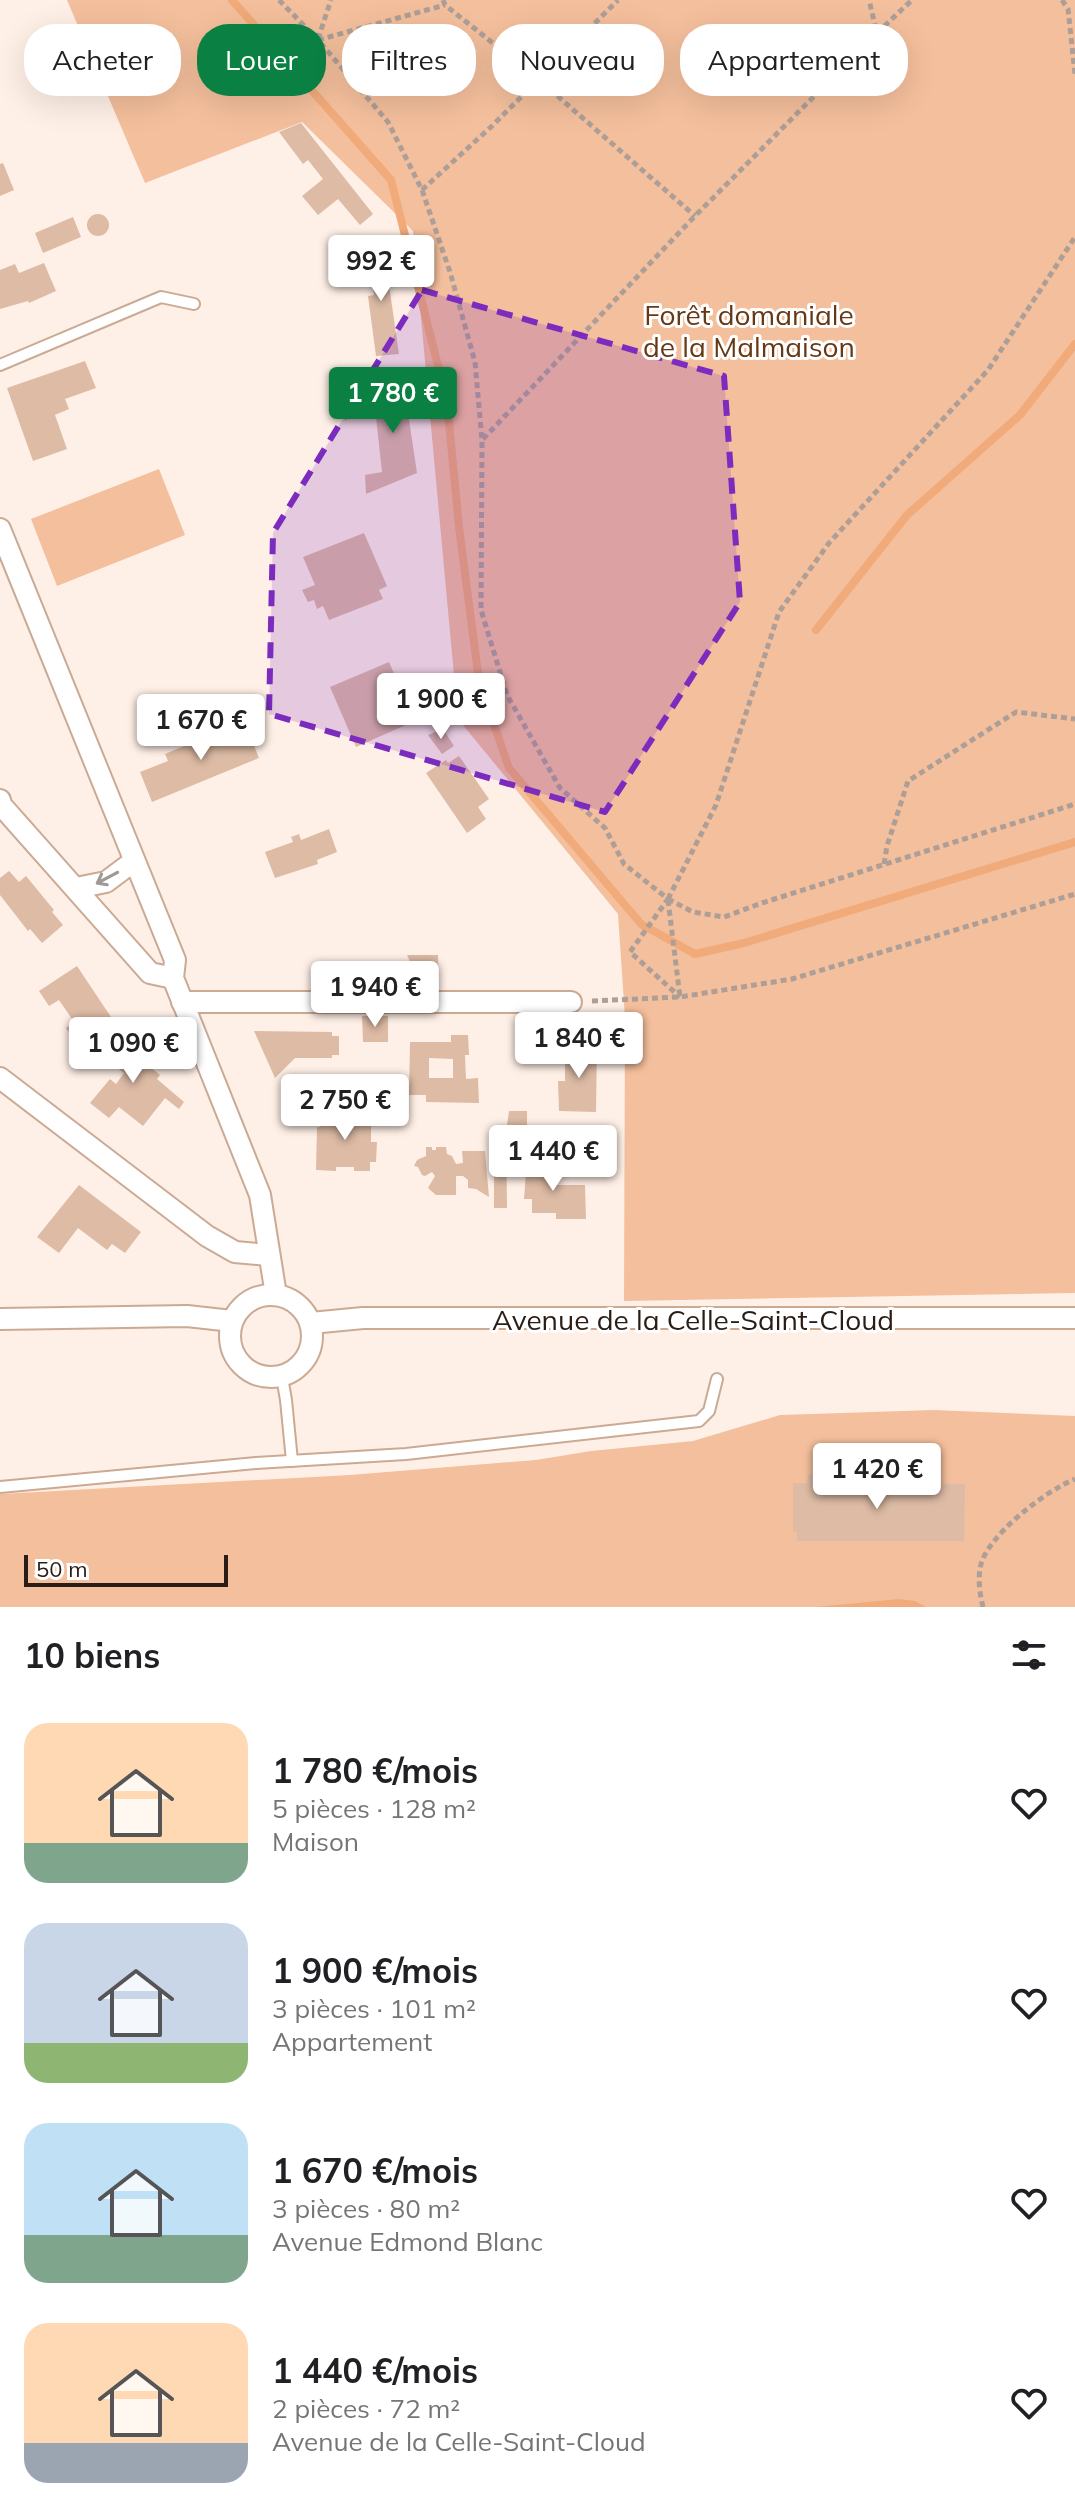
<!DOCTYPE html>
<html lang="fr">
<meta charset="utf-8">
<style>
:root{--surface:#fff;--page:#f2f2f2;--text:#202124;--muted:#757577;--accent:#0b8043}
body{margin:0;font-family:Mulish,sans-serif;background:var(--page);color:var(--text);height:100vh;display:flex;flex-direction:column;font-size:30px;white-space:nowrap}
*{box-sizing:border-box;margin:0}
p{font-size:26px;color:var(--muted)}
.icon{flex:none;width:44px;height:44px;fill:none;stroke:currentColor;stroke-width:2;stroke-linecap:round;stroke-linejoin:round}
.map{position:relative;height:1607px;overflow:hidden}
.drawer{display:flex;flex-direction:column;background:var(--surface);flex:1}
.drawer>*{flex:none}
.hud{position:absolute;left:24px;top:24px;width:1028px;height:72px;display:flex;gap:16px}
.scale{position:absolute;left:24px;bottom:20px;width:204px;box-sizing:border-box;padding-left:8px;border:4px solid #2a1d15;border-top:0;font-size:22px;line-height:28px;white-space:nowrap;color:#2a1d15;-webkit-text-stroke:6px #fff;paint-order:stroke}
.price{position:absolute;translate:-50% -68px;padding:0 18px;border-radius:8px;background:#fff;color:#222;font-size:26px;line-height:52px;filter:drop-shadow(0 2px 4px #0008)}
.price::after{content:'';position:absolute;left:50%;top:48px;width:24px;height:18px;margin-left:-12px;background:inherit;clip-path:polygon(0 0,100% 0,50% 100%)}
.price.current{background:var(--accent);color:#fff}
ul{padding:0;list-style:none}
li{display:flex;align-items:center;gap:24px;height:200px;padding:0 24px}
li span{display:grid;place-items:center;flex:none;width:224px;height:160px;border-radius:24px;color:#555}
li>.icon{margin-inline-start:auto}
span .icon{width:96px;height:96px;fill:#fffc;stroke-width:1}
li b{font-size:34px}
h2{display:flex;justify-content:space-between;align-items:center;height:96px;padding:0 24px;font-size:34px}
.chip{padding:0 28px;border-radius:32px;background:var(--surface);box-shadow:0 8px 32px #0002;font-size:28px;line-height:72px}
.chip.current{background:var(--accent);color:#fff}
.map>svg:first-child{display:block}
.green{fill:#f4bf9c}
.water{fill:#f1aa79}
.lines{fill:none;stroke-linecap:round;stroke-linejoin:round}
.stream{stroke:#f1aa79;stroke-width:8}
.building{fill:#ddbba5;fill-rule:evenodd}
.lane-casing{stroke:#cbaa94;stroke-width:14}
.street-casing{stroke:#cbaa94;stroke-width:24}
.path{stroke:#ad9f97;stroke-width:5;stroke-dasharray:6 4;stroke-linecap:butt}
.lane{stroke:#fff;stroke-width:10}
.street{stroke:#fff;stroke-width:20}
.oneway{stroke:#9f9996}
.marked{fill:#7b2cbf;fill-opacity:0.2;stroke:#7b2cbf;stroke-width:6;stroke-dasharray:16 10;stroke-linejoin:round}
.labels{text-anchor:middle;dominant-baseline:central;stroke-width:6;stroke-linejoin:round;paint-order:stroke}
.park-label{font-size:28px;fill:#663814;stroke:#fff}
.street-label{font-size:28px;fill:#2a1d15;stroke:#fff}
</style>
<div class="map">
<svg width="1075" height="1607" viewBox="0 0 1075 1607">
<rect width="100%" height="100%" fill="#fff0e7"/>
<g class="green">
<path d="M67 0H1075V1293L624 1301 625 1018 618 914 458 719 413 231 302 122 145 183Z"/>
<path d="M159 469 185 535 57 586 31 519Z"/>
<path d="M934 1410 1075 1416V1607H0V1494L350 1475 536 1460 591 1451 693 1441 780 1415Z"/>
</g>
<path class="water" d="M899 1599 915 1601 926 1607H816Z"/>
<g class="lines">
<g class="stream">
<path d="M232 0 391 180 447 401 459 527 479 681 509 768 641 924 695 954 744 943 1075 842"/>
<path d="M816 630 907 515 1020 415 1075 344"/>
</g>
</g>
<g class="building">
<path d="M301 123 373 214 360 225 338 199 318 215 302 196 323 179 308 160 303 164 279 132Z"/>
<path d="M3 163 14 190 0 196V164Z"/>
<circle cx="98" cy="225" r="11"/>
<path d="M73 217 81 237 43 253 35 233Z"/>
<path d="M387 247 388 278 399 354 376 356 368 296 374 295 370 269 364 271 362 251Z"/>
<path d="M44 263 56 291 29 303 28 301 0 309V270L15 264 19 273Z"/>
<path d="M85 361 96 388 65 399 69 409 55 415 67 449 33 461 7 388Z"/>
<path d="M402 373 417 473 366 494 365 475 382 472 375 408 381 406 377 378Z"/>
<path d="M364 533 387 586 379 590 383 599 329 620 323 606 317 609 314 600 308 602 302 590 315 585 303 557Z"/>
<path d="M389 662 415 721 356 747 330 687Z"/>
<path d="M244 721 259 758 152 802 140 772 168 761 165 754Z"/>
<path d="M443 729 454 746 442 754 428 735Z"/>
<path d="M459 756 489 799 478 807 486 819 467 833 426 773 446 760 448 763Z"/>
<path d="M329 829 337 852 317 860 318 864 275 878 265 852 293 842 291 837 299 834 301 840Z"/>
<path d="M9 871 19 882 26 876 54 910 52 912 63 925 42 943 30 929 28 931 0 895V878Z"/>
<path d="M407 955H438L439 981H419Z"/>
<path d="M77 966 113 1020 77 1045 66 1028 74 1022 59 1000 49 1006 39 991Z"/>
<path d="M362 1016H388V1042H363Z"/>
<path d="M122 1031 143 1048 132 1064 136 1067 141 1060 160 1075 157 1079 184 1102 179 1109 165 1098 143 1126 119 1107 109 1118 90 1103 110 1079 116 1084 124 1073 119 1069 122 1065 107 1052Z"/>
<path d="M254 1031 332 1032V1036H339V1055H332V1058H295L275 1078Z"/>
<path d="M451 1035H468L469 1055H465L466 1079 478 1078 479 1103 426 1102V1095H409L410 1042H451ZM429 1058 453 1059V1078H429Z"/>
<path d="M565 1045 597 1046 596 1112 559 1111 558 1081H565Z"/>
<path d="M509 1111H527V1158H508L509 1132H506L507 1208H494V1131L506 1132Z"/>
<path d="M320 1113 371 1114V1142H377L376 1162H370V1171H354V1167H336V1171L316 1170 317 1127H320Z"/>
<path d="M426 1147H432V1150H436V1147H446L447 1154 452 1156 456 1164 463 1163 462 1151H485L489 1197 476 1189 468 1188V1180L463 1176H456V1195H436L428 1188 435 1176 432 1172 425 1176 422 1175 418 1167 414 1166 417 1160 426 1156Z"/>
<path d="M527 1160 554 1161V1185H585L586 1219H556V1213H532V1199H524Z"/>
<path d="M79 1185 141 1232 125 1253 112 1244 107 1250 78 1228 59 1253 37 1237Z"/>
<path d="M808 1475H845V1483L965 1484 964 1541H797V1532H793V1483H807Z"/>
</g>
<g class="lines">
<g class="lane-casing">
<g id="lane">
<path d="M0 365 161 297 194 304"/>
<path d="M282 1377 286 1400 292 1461"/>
<path d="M0 1487 256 1463 406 1454 699 1421 709 1411 717 1379"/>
</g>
</g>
<g class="street-casing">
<g id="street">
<path d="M0 529 175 960 173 978 260 1195 276 1295"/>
<path d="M0 800 1 805 150 973 173 978"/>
<path d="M76 888 106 882 134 861"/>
<path d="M182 1002H571"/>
<path d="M0 1078 207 1236 235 1252 268 1255"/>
<circle cx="271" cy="1336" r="41"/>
<path d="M0 1319 187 1316 232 1321"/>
<path d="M311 1323 363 1318H1075"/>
</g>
</g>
<g class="path">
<path d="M279 0 318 40 388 122 422 190 450 272 475 362 482 440 481 610 507 695 560 788 605 828 624 864 668 899 630 952 680 997"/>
<path d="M443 0 445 5 538 79 695 216"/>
<path d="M1062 0 1068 9 1075 74"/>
<path d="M877 33 912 0"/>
<path d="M318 39 331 0"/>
<path d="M318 40 445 5"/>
<path d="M422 190 492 126 618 0"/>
<path d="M483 439 695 216 877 33 869 0"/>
<path d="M884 864 887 846 908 781 1016 712 1075 719"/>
<path d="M668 899 716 805 779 612 829 543 988 370 1075 237"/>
<path d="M668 899 693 912 724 917 762 903 1075 804"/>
<path d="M668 900 680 997"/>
<path d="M592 1001 680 997 792 979 1075 894"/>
<path d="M983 1607C980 1595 978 1581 980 1569 984 1537 1047 1490 1075 1479"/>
</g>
<use href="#lane" class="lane"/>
<use href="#street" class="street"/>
</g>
<defs><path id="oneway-shaft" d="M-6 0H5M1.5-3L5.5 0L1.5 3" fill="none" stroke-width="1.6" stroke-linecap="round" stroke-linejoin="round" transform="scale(2)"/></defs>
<use class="oneway" href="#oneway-shaft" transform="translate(107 878) rotate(152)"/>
<path class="marked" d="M422 290 724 376 740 602 605 812 269 714 273 533Z"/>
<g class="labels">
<g class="park-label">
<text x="749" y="314">Forêt domaniale<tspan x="749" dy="32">de la Malmaison</tspan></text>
</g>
<g class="street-label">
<text x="693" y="1319">Avenue de la Celle-Saint-Cloud</text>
</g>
</g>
</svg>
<div class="scale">50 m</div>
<b class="price" style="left:381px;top:303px">992 €</b>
<b class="price current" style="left:393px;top:435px">1 780 €</b>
<b class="price" style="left:441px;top:741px">1 900 €</b>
<b class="price" style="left:201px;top:762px">1 670 €</b>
<b class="price" style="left:375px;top:1029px">1 940 €</b>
<b class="price" style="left:579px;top:1080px">1 840 €</b>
<b class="price" style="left:133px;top:1085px">1 090 €</b>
<b class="price" style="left:345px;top:1142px">2 750 €</b>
<b class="price" style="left:553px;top:1193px">1 440 €</b>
<b class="price" style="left:877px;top:1511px">1 420 €</b>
<div class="hud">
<a class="chip">Acheter</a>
<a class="chip current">Louer</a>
<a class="chip">Filtres</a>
<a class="chip">Nouveau</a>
<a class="chip">Appartement</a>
</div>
</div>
<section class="drawer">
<h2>10 biens<svg class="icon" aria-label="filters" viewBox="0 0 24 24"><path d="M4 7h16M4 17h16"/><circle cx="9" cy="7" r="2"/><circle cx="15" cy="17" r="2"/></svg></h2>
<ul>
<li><span style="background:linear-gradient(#ffd9b3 75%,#7fa58c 0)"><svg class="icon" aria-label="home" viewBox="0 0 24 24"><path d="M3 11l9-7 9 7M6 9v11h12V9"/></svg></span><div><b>1 780 €/mois</b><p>5 pièces · 128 m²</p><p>Maison</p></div><svg class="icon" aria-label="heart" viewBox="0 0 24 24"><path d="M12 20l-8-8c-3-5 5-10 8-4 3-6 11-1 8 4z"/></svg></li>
<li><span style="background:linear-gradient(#c9d6e8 75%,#8fb573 0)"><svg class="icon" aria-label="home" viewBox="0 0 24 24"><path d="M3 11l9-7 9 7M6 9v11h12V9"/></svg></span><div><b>1 900 €/mois</b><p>3 pièces · 101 m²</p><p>Appartement</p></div><svg class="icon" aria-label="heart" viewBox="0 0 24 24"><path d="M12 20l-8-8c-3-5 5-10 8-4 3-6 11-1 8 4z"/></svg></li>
<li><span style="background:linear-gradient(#bfe0f5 70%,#7fa58c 0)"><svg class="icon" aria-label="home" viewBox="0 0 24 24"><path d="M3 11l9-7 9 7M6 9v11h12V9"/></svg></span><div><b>1 670 €/mois</b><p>3 pièces · 80 m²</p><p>Avenue Edmond Blanc</p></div><svg class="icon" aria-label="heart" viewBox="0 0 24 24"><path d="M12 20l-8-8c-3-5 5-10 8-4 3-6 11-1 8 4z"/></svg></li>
<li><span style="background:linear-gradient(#ffd9b3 75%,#9aa5b1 0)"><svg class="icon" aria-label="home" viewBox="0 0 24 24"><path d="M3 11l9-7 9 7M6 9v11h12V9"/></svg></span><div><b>1 440 €/mois</b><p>2 pièces · 72 m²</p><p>Avenue de la Celle-Saint-Cloud</p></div><svg class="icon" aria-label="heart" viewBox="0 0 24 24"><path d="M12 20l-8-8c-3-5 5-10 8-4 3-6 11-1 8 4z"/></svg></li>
</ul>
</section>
